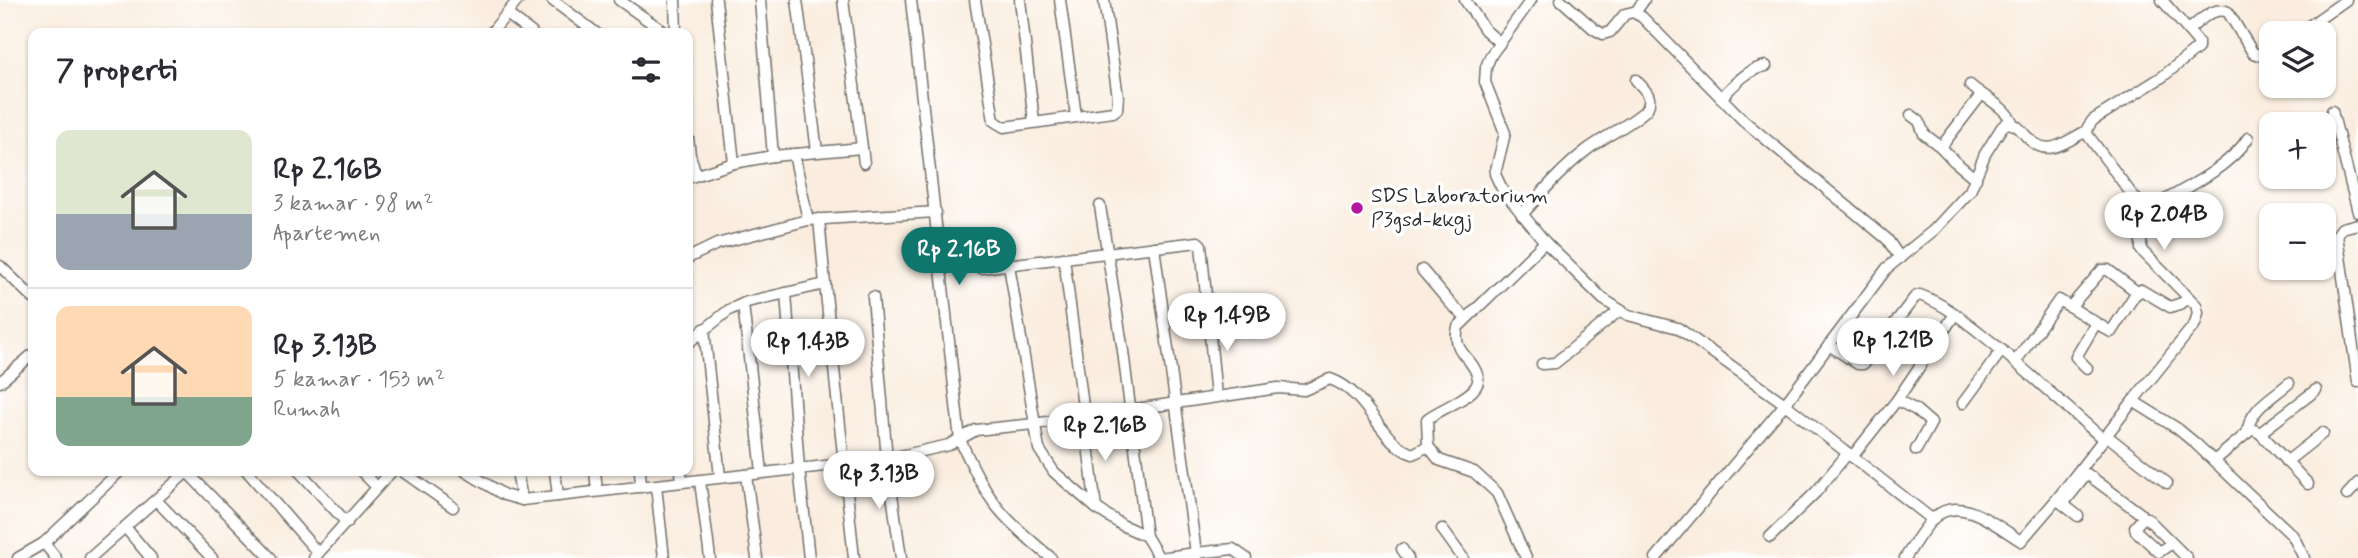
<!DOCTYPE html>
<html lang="id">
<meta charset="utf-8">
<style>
:root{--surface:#fff;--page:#f2f2f3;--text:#2b2b33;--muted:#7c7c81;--line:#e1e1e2;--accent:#0f766e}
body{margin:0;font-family:Mynerve,sans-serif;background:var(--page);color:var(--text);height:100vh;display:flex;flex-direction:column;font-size:26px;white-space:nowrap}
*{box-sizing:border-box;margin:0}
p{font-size:23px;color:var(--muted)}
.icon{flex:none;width:38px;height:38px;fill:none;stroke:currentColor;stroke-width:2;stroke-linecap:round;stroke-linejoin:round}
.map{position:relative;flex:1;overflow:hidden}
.side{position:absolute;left:28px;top:28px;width:665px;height:448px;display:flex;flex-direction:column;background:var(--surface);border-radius:14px;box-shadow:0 2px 5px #0004}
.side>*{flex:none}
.controls{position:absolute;left:2259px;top:21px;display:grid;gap:14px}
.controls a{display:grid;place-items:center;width:77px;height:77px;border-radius:14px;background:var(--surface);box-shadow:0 2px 5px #0004;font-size:35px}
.price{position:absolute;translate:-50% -60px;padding:0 16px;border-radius:24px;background:#fff;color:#222;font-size:23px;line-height:46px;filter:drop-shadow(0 2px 4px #0008)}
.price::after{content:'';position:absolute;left:50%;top:42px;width:21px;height:16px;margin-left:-10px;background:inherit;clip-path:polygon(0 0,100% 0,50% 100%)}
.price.active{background:var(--accent);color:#fff}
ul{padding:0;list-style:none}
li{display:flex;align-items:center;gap:21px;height:175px;padding:0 28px}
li+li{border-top:2px solid var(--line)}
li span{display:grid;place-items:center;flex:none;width:196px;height:140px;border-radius:14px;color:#555}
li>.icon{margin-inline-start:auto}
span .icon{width:84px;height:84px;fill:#fffc;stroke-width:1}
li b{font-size:30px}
h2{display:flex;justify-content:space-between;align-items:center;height:84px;padding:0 28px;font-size:30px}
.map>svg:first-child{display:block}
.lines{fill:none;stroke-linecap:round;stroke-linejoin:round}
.minor-casing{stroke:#736f6a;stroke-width:13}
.minor{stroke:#fff;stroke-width:10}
.poi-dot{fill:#b5179e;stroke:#fff;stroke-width:2.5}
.labels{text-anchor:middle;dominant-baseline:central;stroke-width:7;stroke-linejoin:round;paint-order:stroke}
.poi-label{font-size:21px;fill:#2b2b2b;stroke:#fff;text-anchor:start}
</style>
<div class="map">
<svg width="2358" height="558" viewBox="0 0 2358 558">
<rect width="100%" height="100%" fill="#fff"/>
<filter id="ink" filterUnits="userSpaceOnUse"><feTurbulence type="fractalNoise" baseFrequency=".0143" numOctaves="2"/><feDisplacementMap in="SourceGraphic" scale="14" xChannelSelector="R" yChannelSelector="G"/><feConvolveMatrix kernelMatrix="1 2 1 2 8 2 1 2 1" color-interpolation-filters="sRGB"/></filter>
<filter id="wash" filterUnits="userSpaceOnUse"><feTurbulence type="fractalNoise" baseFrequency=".00686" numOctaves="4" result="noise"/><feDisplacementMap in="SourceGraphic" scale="28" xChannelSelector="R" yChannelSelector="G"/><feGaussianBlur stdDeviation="1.57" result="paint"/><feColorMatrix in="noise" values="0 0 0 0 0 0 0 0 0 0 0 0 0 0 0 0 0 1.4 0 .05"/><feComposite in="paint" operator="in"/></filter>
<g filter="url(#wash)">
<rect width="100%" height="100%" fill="#faeddf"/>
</g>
<g filter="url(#ink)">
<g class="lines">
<g class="minor-casing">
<g id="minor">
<path d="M552 0 596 33"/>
<path d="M619 0 666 33"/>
<path d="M675 0 676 33"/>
<path d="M716 0 734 163"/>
<path d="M760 0 773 156"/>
<path d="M797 0 817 151"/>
<path d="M843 0 864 163"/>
<path d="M911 0 960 440C971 463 982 488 998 508 1013 527 1033 542 1051 558"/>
<path d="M975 0 994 121 1004 127 1113 112 1117 109 1118 97 1104 0"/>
<path d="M1020 0 1034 122"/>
<path d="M1060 0 1076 116"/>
<path d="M1465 0 1485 30 1500 43"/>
<path d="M1531 0 1491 55 1486 67 1485 82 1505 133 1495 174 1502 189 1545 242 1603 299 1628 315 1678 328 1785 404 1933 520"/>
<path d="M1561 0 1594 29 1603 34 1610 32 1625 14 1633 12 1642 17 1744 121 1887 239 1900 258"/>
<path d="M1635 13 1644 0"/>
<path d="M507 14 532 33"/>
<path d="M2188 30C2199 22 2214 5 2228 12L2253 53 2263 56 2272 51"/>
<path d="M491 33 518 0"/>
<path d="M2299 33 2346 0"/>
<path d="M1970 85C1983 97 2006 106 2013 124"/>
<path d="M1721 98C1734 85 1747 69 1766 66"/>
<path d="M2332 111 2358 212"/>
<path d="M1911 115 1919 121 1924 134 1941 147 1954 161 1976 179"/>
<path d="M688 138 690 155 696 174"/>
<path d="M1941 147 1981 95"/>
<path d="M794 154 808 220"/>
<path d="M688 178 734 163 773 156 862 148"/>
<path d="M1100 206 1123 351 1146 536"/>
<path d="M2146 211C2178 192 2229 169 2248 138"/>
<path d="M1522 215C1543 191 1563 168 1588 149 1607 135 1630 125 1647 109 1654 96 1644 90 1636 80"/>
<path d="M2358 224 2342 228 2337 235 2358 382"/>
<path d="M1154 247 1196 553 1159 558"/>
<path d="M688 258 717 244 808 220 936 212"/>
<path d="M1064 258 1096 508"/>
<path d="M1009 265 1039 449 1054 472 1096 508 1122 525 1146 536 1159 558"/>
<path d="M0 266 33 298"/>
<path d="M981 268 1198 242 1201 245 1216 396"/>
<path d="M1422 270 1450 303 1466 318"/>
<path d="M825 284 854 558"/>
<path d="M786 293 799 468 809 558"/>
<path d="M873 297 887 459 901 558"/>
<path d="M743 304 762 472"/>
<path d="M2071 306 2102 270H2108L2137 292"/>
<path d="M704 329 720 477"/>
<path d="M688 343 729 310 747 302 825 284 819 219"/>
<path d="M1829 345 1858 364H1863L1915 297 1920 295C1944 304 1964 320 1984 336 2025 369 2063 404 2103 439"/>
<path d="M2016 361 2059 300 2111 332 2134 296 2141 290 2170 307 2182 303 2188 298"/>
<path d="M1542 364 1555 363 1620 310"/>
<path d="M2087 368 2076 357 2096 323"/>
<path d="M0 382 33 354"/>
<path d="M1897 400 1916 410 1931 423 1916 450"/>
<path d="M2133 401 2195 324 2198 313 2196 305 2141 250V239L2148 218 2146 211 2130 192 2087 134 2088 127 2093 120 2162 77 2198 48V42L2162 0"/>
<path d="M1963 403 2002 350"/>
<path d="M2247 433C2250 408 2272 398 2289 383"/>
<path d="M2260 433 2316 390"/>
<path d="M2106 435 2167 483"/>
<path d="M1428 446 1439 460 1474 472 1497 493 1526 558"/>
<path d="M1852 457 1897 400 1955 314"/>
<path d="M2214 461 2252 429 2260 433 2308 484"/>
<path d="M2286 462 2323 433"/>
<path d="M186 471 271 558"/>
<path d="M247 471 318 553"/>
<path d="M299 471 347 523"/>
<path d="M361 471 377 487"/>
<path d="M402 471 453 507"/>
<path d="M465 471 504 495 522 500 887 459 949 445 976 430 1034 424 1278 388 1304 390 1330 379C1369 392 1380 444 1413 454L1428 446 1427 419C1439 409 1481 395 1478 378 1474 357 1451 354 1458 327L1545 242"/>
<path d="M517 471 522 500"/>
<path d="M555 471 558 496"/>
<path d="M595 471 597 491"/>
<path d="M640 471 641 487"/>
<path d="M681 471 682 482"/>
<path d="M746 475 757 558"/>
<path d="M700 481 710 558"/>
<path d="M656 486 664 558"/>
<path d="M2347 495 2358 483"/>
<path d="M156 500 212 558"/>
<path d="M2059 501 2078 516"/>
<path d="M2063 504 2087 474 2141 514"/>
<path d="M125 527 151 558"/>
<path d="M1442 529 1463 558"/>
<path d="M1770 537 1816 492 1848 453"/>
<path d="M44 543 56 558"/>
<path d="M2172 543 2159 552 2136 531 2135 527 2143 518H2147L2187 558"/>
<path d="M1402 549 1408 558"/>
<path d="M18 558 44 543 120 471"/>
<path d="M90 558 188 471"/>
<path d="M314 558 392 471"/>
<path d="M1197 558 1196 553 1233 549 1246 558"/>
<path d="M1656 558 1785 404 1887 268 1934 230 1970 191 1985 154 2002 127 2007 123C2017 124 2020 129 2026 136 2048 160 2063 142 2087 131"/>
<path d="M1905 558C1914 545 1923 528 1935 517 1961 494 1998 527 2021 541L2057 499 2133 401 2178 429 2195 443 2293 536 2304 558"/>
</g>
</g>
<use href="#minor" class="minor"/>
</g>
</g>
<circle class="poi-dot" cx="1357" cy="208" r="7"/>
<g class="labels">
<g class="poi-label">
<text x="1371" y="196">SDS Laboratorium<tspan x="1371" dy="24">P3gsd-kkgj</tspan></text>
</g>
</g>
</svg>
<div class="controls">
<a><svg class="icon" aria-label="layers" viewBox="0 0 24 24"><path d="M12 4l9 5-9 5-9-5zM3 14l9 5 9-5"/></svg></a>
<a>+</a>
<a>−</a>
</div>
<b class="price" style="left:2164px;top:252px">Rp 2.04B</b>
<b class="price active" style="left:959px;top:287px">Rp 2.16B</b>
<b class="price" style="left:1227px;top:353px">Rp 1.49B</b>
<b class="price" style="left:1893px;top:378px">Rp 1.21B</b>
<b class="price" style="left:808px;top:379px">Rp 1.43B</b>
<b class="price" style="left:1105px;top:463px">Rp 2.16B</b>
<b class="price" style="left:879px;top:511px">Rp 3.13B</b>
<section class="side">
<h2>7 properti<svg class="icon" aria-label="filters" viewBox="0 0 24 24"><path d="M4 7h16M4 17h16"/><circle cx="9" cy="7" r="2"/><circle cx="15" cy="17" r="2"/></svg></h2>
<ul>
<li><span style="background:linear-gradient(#dfe7d0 60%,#9aa5b1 0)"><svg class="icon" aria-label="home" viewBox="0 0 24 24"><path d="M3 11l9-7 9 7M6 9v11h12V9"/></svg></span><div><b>Rp 2.16B</b><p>3 kamar · 98 m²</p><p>Apartemen</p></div></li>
<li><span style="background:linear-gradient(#ffd9b3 65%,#7fa58c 0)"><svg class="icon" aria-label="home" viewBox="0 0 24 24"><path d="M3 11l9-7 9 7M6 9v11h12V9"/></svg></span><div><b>Rp 3.13B</b><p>5 kamar · 153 m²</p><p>Rumah</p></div></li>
</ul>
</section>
</div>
